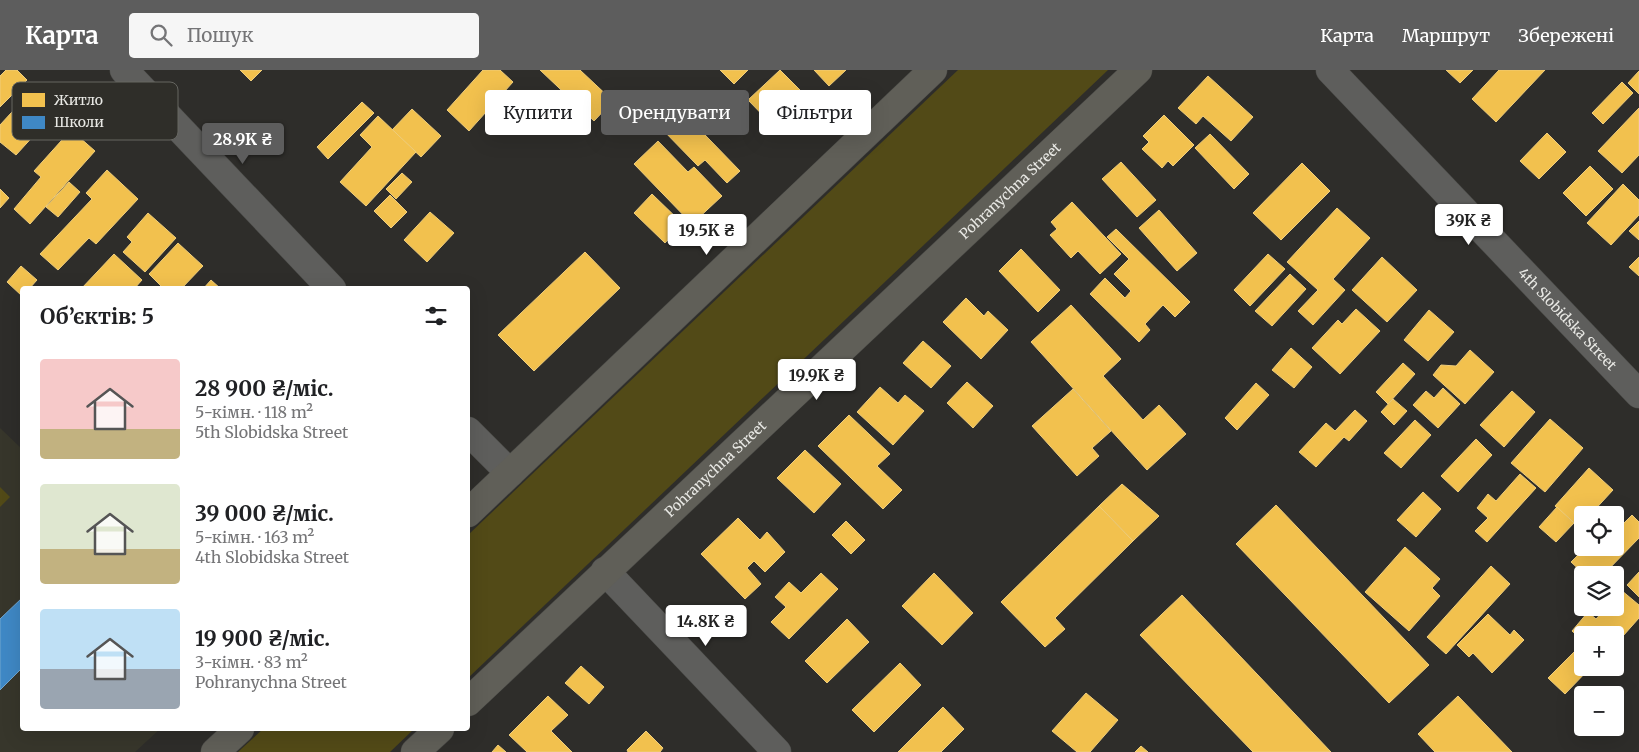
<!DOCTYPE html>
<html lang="uk">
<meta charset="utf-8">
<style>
:root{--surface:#fff;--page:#f6f6f6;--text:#202124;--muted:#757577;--accent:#5d5d5d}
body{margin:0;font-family:Merriweather,serif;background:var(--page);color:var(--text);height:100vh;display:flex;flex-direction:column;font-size:19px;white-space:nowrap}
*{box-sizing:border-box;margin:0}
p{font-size:16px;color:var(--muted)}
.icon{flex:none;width:28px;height:28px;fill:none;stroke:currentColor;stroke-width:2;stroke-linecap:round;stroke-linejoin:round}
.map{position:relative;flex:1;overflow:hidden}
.drawer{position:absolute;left:20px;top:216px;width:450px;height:445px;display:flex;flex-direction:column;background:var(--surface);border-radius:5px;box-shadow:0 5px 20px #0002}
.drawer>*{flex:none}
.guide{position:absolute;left:485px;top:20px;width:475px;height:45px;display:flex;gap:10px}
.buttons{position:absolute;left:1574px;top:436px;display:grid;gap:10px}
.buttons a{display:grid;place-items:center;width:50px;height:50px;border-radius:5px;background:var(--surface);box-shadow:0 5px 20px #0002;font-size:25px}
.price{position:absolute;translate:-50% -42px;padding:0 11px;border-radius:5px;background:#fff;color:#222;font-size:16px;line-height:32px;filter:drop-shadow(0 1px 2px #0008)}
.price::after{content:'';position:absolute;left:50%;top:30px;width:15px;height:11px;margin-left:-8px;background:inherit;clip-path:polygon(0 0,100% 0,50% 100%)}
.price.selected{background:var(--accent);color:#fff}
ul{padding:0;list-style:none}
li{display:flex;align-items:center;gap:15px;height:125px;padding:0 20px}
li span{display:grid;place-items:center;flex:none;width:140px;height:100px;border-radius:5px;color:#555}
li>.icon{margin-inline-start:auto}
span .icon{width:60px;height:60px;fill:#fffc;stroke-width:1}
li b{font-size:21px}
h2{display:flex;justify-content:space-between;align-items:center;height:60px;padding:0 20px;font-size:21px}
.tag{padding:0 18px;border-radius:5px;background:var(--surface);box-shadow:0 5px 20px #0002;font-size:18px;line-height:45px}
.tag.selected{background:var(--accent);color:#fff}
header{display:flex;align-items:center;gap:30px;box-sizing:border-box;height:70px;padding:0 25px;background:var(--accent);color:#fff}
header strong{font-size:24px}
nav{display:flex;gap:28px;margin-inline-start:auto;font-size:18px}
.search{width:350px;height:45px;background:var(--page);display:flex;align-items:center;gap:12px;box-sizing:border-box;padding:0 18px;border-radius:5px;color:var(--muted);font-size:19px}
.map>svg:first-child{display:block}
.built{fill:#37362b}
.green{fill:#524a17}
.homes{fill:#f2c14e;stroke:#efcd7b}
.schools{fill:#3f88c5;stroke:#72a5ce}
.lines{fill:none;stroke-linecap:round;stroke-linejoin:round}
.street-casing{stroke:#484845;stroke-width:29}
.secondary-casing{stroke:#484845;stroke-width:29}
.street{stroke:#5e5e5c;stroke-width:28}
.secondary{stroke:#605f58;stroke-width:28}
.labels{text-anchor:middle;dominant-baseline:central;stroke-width:5;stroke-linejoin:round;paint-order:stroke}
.street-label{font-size:14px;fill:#e8e8e4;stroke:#2f2e29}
.key{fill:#2f2e29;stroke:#666661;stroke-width:1}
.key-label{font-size:14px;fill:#e8e8e4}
</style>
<header>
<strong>Карта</strong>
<div class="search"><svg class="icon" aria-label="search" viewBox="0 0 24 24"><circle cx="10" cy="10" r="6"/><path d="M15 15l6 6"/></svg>Пошук</div>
<nav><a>Карта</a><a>Маршрут</a><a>Збережені</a></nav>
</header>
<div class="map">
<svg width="1639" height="682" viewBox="0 0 1639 682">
<rect width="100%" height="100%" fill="#2e2d2a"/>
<path class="built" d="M0 358 22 379V659H160L135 682H0Z"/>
<g class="green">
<path d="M958 0H1108L468 608V465Z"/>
<path d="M0 417 10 427 0 437Z"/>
<path d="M263 659H414L390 682H238Z"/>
</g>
<g class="homes">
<path d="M6 0H17L27 10 0 37V6Z"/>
<path d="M240 0H262L251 11Z"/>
<path d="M483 0H500L513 12 469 61 447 40Z"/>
<path d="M540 0H580L613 31 594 51Z"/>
<path d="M720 0H748L734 14Z"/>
<path d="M780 0 812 32 780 63 748 30Z"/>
<path d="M814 0H846L829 16Z"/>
<path d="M1446 0H1473L1460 13Z"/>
<path d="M1499 0H1545L1496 52 1472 29Z"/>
<path d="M1639 1V24L1628 13Z"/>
<path d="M1208 6 1253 47 1231 71 1203 46 1196 54 1178 38Z"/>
<path d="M1622 12 1633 23 1603 54 1592 43Z"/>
<path d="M34 18 58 39 16 85 0 72V55Z"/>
<path d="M362 32 374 43 328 89 317 77Z"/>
<path d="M678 37 740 101 727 113 705 90 698 96 659 56Z"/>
<path d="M1639 38V85L1622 103 1598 81Z"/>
<path d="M412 39 441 66 421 87 392 60Z"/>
<path d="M1164 45 1194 75 1173 96 1168 91 1162 98 1142 79 1149 72 1143 66Z"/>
<path d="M378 46 416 82 366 136 340 112 372 77 360 65Z"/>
<path d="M71 60 95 81 30 154 14 139 41 107 34 101Z"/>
<path d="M1547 63 1566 82 1539 109 1520 91Z"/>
<path d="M1210 64 1249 104 1234 119 1195 78Z"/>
<path d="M658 71 688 102 694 97 722 126 692 154 634 94Z"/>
<path d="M1121 92 1156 130 1137 147 1102 109Z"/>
<path d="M1302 93 1330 121 1281 170 1253 143Z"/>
<path d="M1590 96 1613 119 1586 146 1563 123Z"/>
<path d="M107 100 138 129 96 174 89 168 58 200 40 184 92 129 86 123Z"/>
<path d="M402 103 412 112 396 129 386 119Z"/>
<path d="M69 112 80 122 58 147 46 137Z"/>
<path d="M1623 114 1639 130V145L1611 175 1587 153Z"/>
<path d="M0 119 9 128 0 138Z"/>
<path d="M652 124 683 154 665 173 634 143Z"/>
<path d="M390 125 407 142 391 158 374 141Z"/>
<path d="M1072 132 1121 184 1100 204 1078 181 1071 188 1050 165 1057 159 1051 152Z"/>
<path d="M1337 138 1370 168 1333 209 1345 220 1313 255 1298 241 1318 220 1287 192Z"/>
<path d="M1159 140 1197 183 1177 201 1139 158Z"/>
<path d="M430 142 454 163 427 192 404 170Z"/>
<path d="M148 143 176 168 145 202 123 182 132 172 127 167Z"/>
<path d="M1639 151V170L1629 161Z"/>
<path d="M1116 159 1190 232 1175 247 1163 235 1145 254 1150 260 1139 272 1090 224 1105 208 1125 228 1131 221 1114 204 1129 189 1107 167Z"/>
<path d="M178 173 203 196 181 219H164L149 204Z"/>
<path d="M1021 179 1060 220 1038 242 999 201Z"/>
<path d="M585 182 620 218 534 301 498 265Z"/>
<path d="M114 184 142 210 134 219H81Z"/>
<path d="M1268 184 1285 199 1250 236 1234 220Z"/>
<path d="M1382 187 1417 220 1387 252 1352 220Z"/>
<path d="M1639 187V206L1629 197Z"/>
<path d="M21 196 37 210 29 219H22V226L7 212Z"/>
<path d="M1290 204 1306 219 1272 256 1255 241Z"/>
<path d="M211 210 221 219H203Z"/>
<path d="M966 228 984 246 988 241 1008 260 981 289 943 252Z"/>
<path d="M1071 235 1121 289 1103 306 1143 350 1159 335 1186 364 1147 400 1031 272Z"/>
<path d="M1356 239 1380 261 1340 304 1312 278 1338 250 1342 254Z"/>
<path d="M1429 240 1454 262 1428 291 1404 270Z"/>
<path d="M923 271 951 296 931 318 903 293Z"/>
<path d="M1291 278 1312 297 1294 318 1272 300Z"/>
<path d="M1470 280 1494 302 1465 334 1433 305 1441 295 1456 296Z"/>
<path d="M1403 293 1415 304 1388 334 1376 322Z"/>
<path d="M967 312 993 336 973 358 947 333Z"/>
<path d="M1256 313 1269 325 1237 360 1225 348Z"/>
<path d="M880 317 898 333 905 325 924 341 893 375 857 342Z"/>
<path d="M1443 318 1460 334 1438 358 1413 335 1426 321 1434 328Z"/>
<path d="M1073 319 1111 361 1092 378 1099 386 1077 406 1032 356Z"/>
<path d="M1512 321 1535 342 1504 377 1480 355Z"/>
<path d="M1393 329 1407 341 1394 355 1381 342Z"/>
<path d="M1355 340 1367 351 1349 371 1344 367 1316 397 1299 382 1326 353 1335 361Z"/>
<path d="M849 345 890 384 877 396 902 420 883 439 818 376Z"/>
<path d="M1550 349 1583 378 1545 422 1511 393Z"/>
<path d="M1415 350 1431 365 1401 398 1384 383Z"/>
<path d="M1476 369 1492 385 1458 422 1441 406Z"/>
<path d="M805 380 841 414 814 443 777 408Z"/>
<path d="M1589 398 1613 420 1590 445H1582V453L1579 457 1555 436Z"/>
<path d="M1520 404 1536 418 1487 472 1475 461 1488 448 1477 438 1488 424 1496 431Z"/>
<path d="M1122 414 1159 446 1133 471 1099 436Z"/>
<path d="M1423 422 1441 439 1416 467 1397 450Z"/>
<path d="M1276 435 1429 595 1389 633 1236 474Z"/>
<path d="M1099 436 1133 471 1055 548 1065 559 1045 577 1001 532Z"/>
<path d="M1557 437 1574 453 1556 472 1539 457Z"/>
<path d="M1632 445 1639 452V468L1603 505H1585L1571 492 1585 478H1615V456L1618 459Z"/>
<path d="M738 448 760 470 767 462 785 482 765 502 754 491 747 498 761 514 745 529 701 484Z"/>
<path d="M846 451 865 470 851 484 832 465Z"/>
<path d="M1405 477 1440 509 1432 518 1440 526 1409 561 1365 522Z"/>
<path d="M1491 496 1510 514 1446 584 1427 567Z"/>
<path d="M1639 502V527L1627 515Z"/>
<path d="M821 503 838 519 789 569 771 552 786 537 775 527 789 512 801 523Z"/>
<path d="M934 503 973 543 942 575 902 536Z"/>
<path d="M1621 520 1639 535V548L1615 575V565H1582V570L1572 561 1588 542 1596 549 1606 538H1615V527Z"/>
<path d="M1182 525 1331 682H1253L1140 565Z"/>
<path d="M1488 544 1510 565 1514 560 1524 570 1492 603 1473 583 1469 587 1457 575Z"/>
<path d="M847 549 869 572 827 613 805 591Z"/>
<path d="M1575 581 1582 588V598H1590L1565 624 1548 608Z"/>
<path d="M900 593 921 615 874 662 852 640Z"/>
<path d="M581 596 604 617 589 634 565 613Z"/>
<path d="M1086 623 1118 650 1090 682H1077L1052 661Z"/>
<path d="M548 626 568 645 551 661 572 682H527L509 665Z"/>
<path d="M1458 626 1512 682H1435L1418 664Z"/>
<path d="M943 637 964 659 941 682H898Z"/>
<path d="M646 661 663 678 660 682H628L627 680Z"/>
<path d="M498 675 506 682H492Z"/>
<path d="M1141 676 1148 682H1135Z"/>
</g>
<path class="schools" d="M22 528V598L0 620V549Z"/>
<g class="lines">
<g class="street-casing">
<g id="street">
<path d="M124 0 332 219"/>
<path id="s1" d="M1330 0 1639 324"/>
<path d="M468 361 510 403"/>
<path d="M605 501 777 682"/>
</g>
</g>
<g class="secondary-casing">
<g id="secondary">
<path d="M468 443 933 0"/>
<path id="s2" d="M468 632 1138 0"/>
<path d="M215 682 240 659"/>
<path d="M415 682 440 659"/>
</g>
</g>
<use href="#street" class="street"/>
<use href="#secondary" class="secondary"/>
</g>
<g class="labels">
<g class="street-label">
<text stroke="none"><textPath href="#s2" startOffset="745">Pohranychna Street</textPath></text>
<text stroke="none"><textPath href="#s1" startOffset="344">4th Slobidska Street</textPath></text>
<text stroke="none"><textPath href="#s2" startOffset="340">Pohranychna Street</textPath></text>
</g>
</g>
<rect x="12" y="12" width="166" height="58" rx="8" class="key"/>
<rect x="22" y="23" width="23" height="14" fill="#f2c14e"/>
<rect x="22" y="46" width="23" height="13" fill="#3f88c5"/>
<g class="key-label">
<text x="54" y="35">Житло</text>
<text x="54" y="57">Школи</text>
</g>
</svg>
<div class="buttons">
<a><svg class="icon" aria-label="locate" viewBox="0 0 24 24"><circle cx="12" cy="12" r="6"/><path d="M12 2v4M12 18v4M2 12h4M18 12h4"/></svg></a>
<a><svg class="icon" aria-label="layers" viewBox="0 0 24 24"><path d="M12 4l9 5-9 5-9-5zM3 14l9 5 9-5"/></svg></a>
<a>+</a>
<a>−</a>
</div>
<b class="price selected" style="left:243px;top:95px">28.9K ₴</b>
<b class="price" style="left:1469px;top:176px">39K ₴</b>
<b class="price" style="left:707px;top:186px">19.5K ₴</b>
<b class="price" style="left:817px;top:331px">19.9K ₴</b>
<b class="price" style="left:706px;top:577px">14.8K ₴</b>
<div class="guide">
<a class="tag">Купити</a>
<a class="tag selected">Орендувати</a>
<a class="tag">Фільтри</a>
</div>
<section class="drawer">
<h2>Об’єктів: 5<svg class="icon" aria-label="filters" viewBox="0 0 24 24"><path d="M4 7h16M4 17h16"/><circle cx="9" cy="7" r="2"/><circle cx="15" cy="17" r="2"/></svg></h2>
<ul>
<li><span style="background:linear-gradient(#f6c9c9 70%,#c2b280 0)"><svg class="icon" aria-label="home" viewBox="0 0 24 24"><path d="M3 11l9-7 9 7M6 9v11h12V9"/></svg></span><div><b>28 900 ₴/міс.</b><p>5-кімн. · 118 m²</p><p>5th Slobidska Street</p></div></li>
<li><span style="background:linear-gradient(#dfe7d0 65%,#c2b280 0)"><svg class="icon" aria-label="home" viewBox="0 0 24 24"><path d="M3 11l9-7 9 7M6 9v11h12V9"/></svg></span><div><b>39 000 ₴/міс.</b><p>5-кімн. · 163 m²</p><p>4th Slobidska Street</p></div></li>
<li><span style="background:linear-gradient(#bfe0f5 60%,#9aa5b1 0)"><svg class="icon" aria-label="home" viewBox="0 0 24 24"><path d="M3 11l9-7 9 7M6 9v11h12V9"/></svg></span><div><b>19 900 ₴/міс.</b><p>3-кімн. · 83 m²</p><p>Pohranychna Street</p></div></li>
</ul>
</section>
</div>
